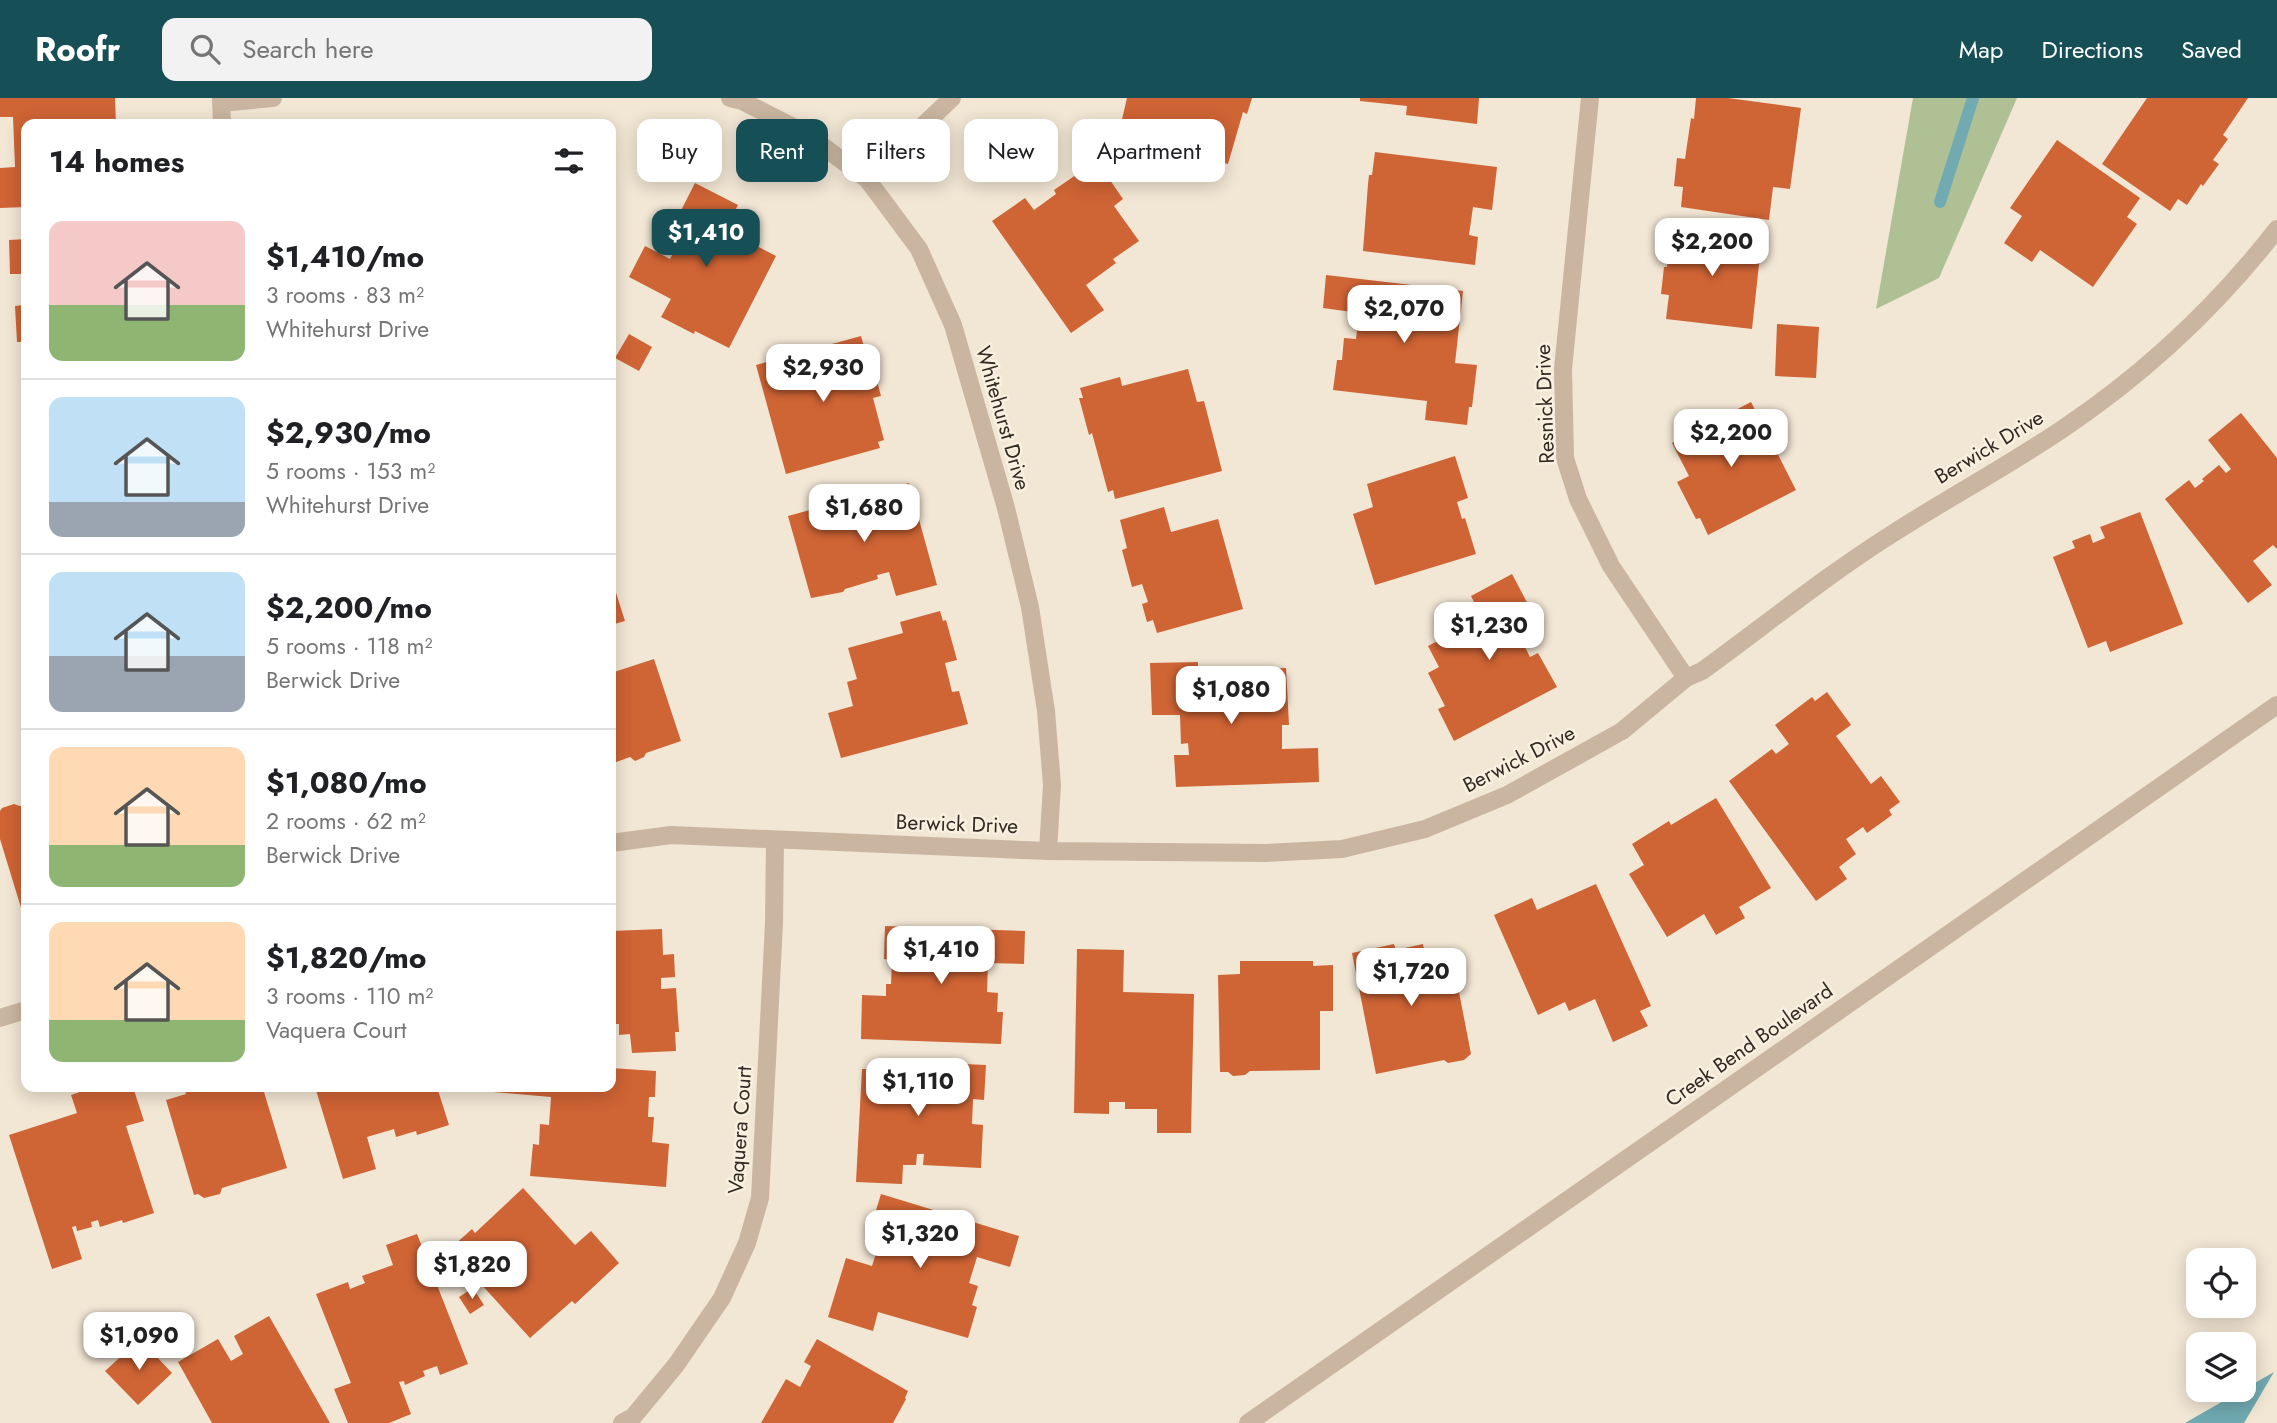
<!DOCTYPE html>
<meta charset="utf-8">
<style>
:root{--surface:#fff;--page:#f2f2f2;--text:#202124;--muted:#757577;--line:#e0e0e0;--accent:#174f57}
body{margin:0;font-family:Jost,sans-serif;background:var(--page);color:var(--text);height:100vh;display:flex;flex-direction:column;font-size:26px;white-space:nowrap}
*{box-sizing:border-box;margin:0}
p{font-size:23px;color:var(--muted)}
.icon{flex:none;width:38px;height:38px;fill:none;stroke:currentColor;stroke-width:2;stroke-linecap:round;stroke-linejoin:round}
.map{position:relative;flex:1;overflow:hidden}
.drawer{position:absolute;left:21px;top:21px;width:595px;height:973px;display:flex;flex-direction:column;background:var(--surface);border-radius:14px;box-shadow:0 4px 18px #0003}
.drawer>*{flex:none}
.top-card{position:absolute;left:637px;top:21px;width:665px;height:63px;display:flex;gap:14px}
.buttons{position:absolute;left:2186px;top:1150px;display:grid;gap:14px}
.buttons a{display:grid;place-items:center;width:70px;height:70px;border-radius:14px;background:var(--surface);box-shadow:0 4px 18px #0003;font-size:35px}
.price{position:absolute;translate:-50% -60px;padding:0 16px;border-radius:14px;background:#fff;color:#222;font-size:23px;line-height:46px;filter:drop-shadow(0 2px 4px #0008)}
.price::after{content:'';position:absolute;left:50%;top:42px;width:21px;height:16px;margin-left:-10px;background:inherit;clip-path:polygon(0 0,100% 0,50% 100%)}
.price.selected{background:var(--accent);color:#fff}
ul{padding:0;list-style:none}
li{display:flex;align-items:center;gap:21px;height:175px;padding:0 28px}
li+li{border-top:2px solid var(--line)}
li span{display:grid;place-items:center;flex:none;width:196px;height:140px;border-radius:14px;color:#555}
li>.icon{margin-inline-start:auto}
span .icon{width:84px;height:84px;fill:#fffc;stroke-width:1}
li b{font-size:30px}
h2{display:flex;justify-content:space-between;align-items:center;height:84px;padding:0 28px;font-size:30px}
.chip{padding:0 24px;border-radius:14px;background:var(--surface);box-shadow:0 4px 18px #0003;font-size:24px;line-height:63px}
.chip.selected{background:var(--accent);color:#fff}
header{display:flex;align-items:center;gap:42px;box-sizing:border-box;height:98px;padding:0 35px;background:var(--accent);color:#fff}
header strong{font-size:33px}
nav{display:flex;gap:38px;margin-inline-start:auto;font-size:24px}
.search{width:490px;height:63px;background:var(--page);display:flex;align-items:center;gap:18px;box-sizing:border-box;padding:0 24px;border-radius:14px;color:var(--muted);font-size:26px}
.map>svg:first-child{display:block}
.green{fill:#afc194}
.water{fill:#71aab1}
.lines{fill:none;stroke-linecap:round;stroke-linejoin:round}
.stream{stroke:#71aab1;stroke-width:12}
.building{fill:#cf6435}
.minor{stroke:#cab6a0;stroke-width:18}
.labels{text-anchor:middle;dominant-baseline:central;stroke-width:5;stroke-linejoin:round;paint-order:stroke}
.street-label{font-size:21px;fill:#332a24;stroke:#faf0e0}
</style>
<header>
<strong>Roofr</strong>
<div class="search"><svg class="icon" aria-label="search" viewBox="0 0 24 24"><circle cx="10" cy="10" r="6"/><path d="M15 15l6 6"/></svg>Search here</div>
<nav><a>Map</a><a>Directions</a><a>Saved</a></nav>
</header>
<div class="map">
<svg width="2277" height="1325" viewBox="0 0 2277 1325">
<rect width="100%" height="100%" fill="#f2e6d4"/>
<path class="green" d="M1913 0H2017L1939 180 1876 211Z"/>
<path class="water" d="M2274 1274 2244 1325H2185Z"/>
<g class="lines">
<path class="stream" d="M1940 104 1973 0"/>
</g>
<g class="building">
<path d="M0 0H115L116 26H26V109L0 110V70L15 69 13 19H0Z"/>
<path d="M1127 0H1252L1247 16 1243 14 1228 66 1119 34Z"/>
<path d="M1360 0H1479L1477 26 1406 17 1407 8 1360 3Z"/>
<path d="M1696 0H1728L1801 10 1790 91 1773 89 1769 122 1681 109 1683 89 1674 88 1677 60 1685 61 1691 20 1694 21Z"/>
<path d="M2147 0H2248L2223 37 2228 41 2213 62 2219 66 2203 88 2201 86 2187 107 2178 101 2170 113 2102 66Z"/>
<path d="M2057 42 2140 100 2127 119 2137 126 2093 189 2040 152 2032 164 2004 145 2022 118 2010 110Z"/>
<path d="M1375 54 1497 69 1492 112 1473 109 1469 137 1478 139 1475 167 1363 153 1368 86 1369 77H1372Z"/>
<path d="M1099 66 1123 101 1114 108 1139 143 1113 161 1116 165 1086 187 1104 212 1071 235 992 123 1025 100 1034 112 1056 96 1054 92 1089 68 1092 71Z"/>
<path d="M695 85 738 107 727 128 759 144 757 148 776 158 729 250 695 233 694 236 661 219 671 201 629 179 645 148 670 161 677 148 666 142Z"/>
<path d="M1679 130 1762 139 1752 231 1666 221 1669 197 1661 196 1664 169H1667L1670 142 1678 143Z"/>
<path d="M26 141V244H17L15 208 23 207 22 176H10L9 142Z"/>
<path d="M1326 177 1463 193 1455 265 1477 267 1472 309H1469L1467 327 1425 322 1427 303 1333 292 1337 262H1342L1344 240 1356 241 1359 215 1323 210Z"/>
<path d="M1777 226 1819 229 1816 280 1775 278Z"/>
<path d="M629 236 652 249 639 273 615 260Z"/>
<path d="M861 238 867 258 870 257 881 298 873 300 884 342 878 344 880 350 786 376 756 267Z"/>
<path d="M1188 271 1197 304 1204 303 1222 373 1115 401 1113 392 1108 394 1092 335 1089 337 1079 300H1083L1080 290 1120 279 1122 288Z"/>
<path d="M1751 304 1796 392 1708 437 1700 420 1696 421 1677 384 1689 378 1672 345Z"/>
<path d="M2241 315 2277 360V451L2273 447 2253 463 2272 487 2248 505 2165 401 2189 382 2195 390 2204 383 2202 381 2219 367 2226 375 2231 371 2208 342Z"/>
<path d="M1455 358 1468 400 1457 404 1462 421 1465 420 1476 456 1375 487 1353 416 1373 409 1367 386Z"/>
<path d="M909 385 937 487 896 498 889 474 877 477 878 481 845 491 843 494 811 500 788 418Z"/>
<path d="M1164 409 1171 434 1218 421 1243 511 1157 535 1153 522 1147 524 1142 506 1148 504 1142 486 1132 489 1122 452 1127 450 1120 422Z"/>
<path d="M2140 414 2183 526 2110 554 2106 543 2088 550 2053 459 2075 450 2072 443 2090 436 2093 445 2105 440 2100 429Z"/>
<path d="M1512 476 1541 531 1521 541 1530 559 1538 555 1557 589 1454 643 1438 611 1445 608 1428 575 1439 569 1428 548 1482 520 1471 498Z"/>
<path d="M611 479 625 523 611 527Z"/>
<path d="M940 513 943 523 946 522 957 562 945 565 952 594 959 593 968 626 841 660 828 615 853 608 847 584 857 581 848 550 903 535 900 524Z"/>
<path d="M654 561 681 643 646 655 644 659 635 663 630 659 611 666V575Z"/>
<path d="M1198 564V573L1286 570 1289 627H1282V651L1318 650 1319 684 1176 689 1174 657H1189L1188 645 1181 646 1180 617H1152L1150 565Z"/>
<path d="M1827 594 1851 627 1836 638 1871 686 1881 678 1900 704 1889 712 1892 717 1867 735 1863 729 1846 741 1856 756 1839 769 1847 781 1816 803 1729 683 1772 651 1776 656 1789 646 1775 627 1812 599 1815 603Z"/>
<path d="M1716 700 1771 790 1739 809 1745 820 1716 837 1704 816 1667 839 1629 776 1644 767 1632 746 1669 723 1671 727Z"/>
<path d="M14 706 20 708 26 706V826L0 741V713L2 710Z"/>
<path d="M1596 786 1651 908 1640 913 1648 928 1613 944 1595 901 1569 913 1565 904 1538 917 1494 817 1532 800 1537 812Z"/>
<path d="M885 828 1025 833 1024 866 988 865 987 894 998 895 997 914H1003L1001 946 861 941 862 897 886 898V886H891L892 862 884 861Z"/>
<path d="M662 831 663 857 674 856 675 879 661 880V891L676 890 679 934H675L676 953 632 955 630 936 619 937V926H611V833Z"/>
<path d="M1394 846 1396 852 1423 846 1426 863 1452 858 1471 956 1464 962 1448 965 1444 962 1376 976 1352 855Z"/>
<path d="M1077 851 1124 852 1123 894 1194 896 1191 1035H1157V1011H1125V1004H1109V1016L1074 1015Z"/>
<path d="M1240 863H1313V868L1333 867V913H1320V972L1250 973 1245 977 1233 978 1228 974H1220L1218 877 1240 876Z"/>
<path d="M874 962 986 967 984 1002 973 1001 972 1026 983 1027 981 1070 923 1067 924 1056H917L916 1067H903L902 1086 856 1084 862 971H874Z"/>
<path d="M611 970 656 973 655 999H649L648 1019H654L652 1044 669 1046 666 1089 530 1078 533 1046 539 1047 540 1026 549 1027 551 999 493 994V989H611Z"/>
<path d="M95 989H133L144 1023 126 1028 154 1115 123 1125 122 1122 100 1129 98 1122 91 1124 92 1129 77 1133 76 1128 72 1129 82 1161 52 1171 9 1037 77 1015 71 997Z"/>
<path d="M184 989H277L264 994 287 1070 222 1090 220 1096 204 1100 198 1096 194 1097 166 1002 186 996Z"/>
<path d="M315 989H437L449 1027 417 1037 416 1033 396 1039 394 1031 367 1039 376 1071 343 1081Z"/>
<path d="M523 1090 575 1147 591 1133 619 1165 575 1206 572 1203 530 1240 452 1154 456 1151 453 1148 472 1131 475 1135Z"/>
<path d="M881 1096 1019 1138 1010 1169 977 1159 969 1185 978 1188 972 1207 977 1209 968 1240 878 1214 873 1233 828 1219 846 1160 872 1168 880 1143 886 1145 891 1130 872 1125Z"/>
<path d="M417 1136 468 1266 440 1277 437 1268 423 1273 425 1278 405 1287 404 1283 399 1284 411 1316 389 1325H348L334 1291 351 1285 316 1196 348 1184 350 1191 365 1185 362 1178 393 1167 386 1147Z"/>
<path d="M473 1190 484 1207 470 1216 459 1199Z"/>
<path d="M269 1218 330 1325H212L178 1264 218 1241 231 1263 243 1256 234 1238Z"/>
<path d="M140 1241 172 1275 138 1307 105 1273Z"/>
<path d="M817 1241 908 1293 905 1300 906 1301 893 1325H761L786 1281 800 1289 811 1268 804 1264Z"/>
</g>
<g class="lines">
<g class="minor">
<path d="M221 0 222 26"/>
<path d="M730 0 742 3 805 35 867 81 919 151 953 227 1006 410 1030 509 1046 613 1052 687 1048 753"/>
<path d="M1590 0 1563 271 1565 360 1578 401 1611 468 1686 580"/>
<path d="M221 5 273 0"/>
<path d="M867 81 952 0"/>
<path d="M611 745 671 737 1048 753 1266 755 1342 751 1425 731 1507 697 1622 633 1686 580 1702 573C1764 528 1827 477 1892 436 1948 400 2008 368 2064 330 2144 276 2218 207 2277 131"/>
<path d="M0 920 26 912"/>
<path d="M622 1325 633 1319 676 1267 722 1200 747 1145 760 1100 774 825 775 742"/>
<path d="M1248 1325 2277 607"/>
</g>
</g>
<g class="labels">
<g class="street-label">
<text transform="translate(1545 306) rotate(-92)">Resnick Drive</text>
<text transform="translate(1003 320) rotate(74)">Whitehurst Drive</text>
<text transform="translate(1989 349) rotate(-31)">Berwick Drive</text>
<text transform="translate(1519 661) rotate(-27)">Berwick Drive</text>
<text transform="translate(957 726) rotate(2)">Berwick Drive</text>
<text transform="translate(1749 947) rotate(-35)">Creek Bend Boulevard</text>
<text transform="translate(740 1032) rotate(-86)">Vaquera Court</text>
</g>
</g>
</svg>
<div class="buttons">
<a><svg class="icon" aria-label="locate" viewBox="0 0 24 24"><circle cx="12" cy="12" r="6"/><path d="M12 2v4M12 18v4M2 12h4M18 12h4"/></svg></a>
<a><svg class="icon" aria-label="layers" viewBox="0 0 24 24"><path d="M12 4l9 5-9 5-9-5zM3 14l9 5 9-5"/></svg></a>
</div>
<b class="price selected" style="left:706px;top:171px">$1,410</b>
<b class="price" style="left:1712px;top:180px">$2,200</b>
<b class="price" style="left:1404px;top:247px">$2,070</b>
<b class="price" style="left:823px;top:306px">$2,930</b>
<b class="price" style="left:1731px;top:371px">$2,200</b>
<b class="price" style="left:864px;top:446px">$1,680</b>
<b class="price" style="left:1489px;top:564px">$1,230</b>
<b class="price" style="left:1231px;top:628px">$1,080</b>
<b class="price" style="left:941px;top:888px">$1,410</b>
<b class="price" style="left:1411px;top:910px">$1,720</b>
<b class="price" style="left:918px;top:1020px">$1,110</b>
<b class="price" style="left:920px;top:1172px">$1,320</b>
<b class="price" style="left:472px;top:1203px">$1,820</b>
<b class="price" style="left:139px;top:1274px">$1,090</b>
<div class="top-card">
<a class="chip">Buy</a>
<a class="chip selected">Rent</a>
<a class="chip">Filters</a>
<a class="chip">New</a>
<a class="chip">Apartment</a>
</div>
<section class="drawer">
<h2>14 homes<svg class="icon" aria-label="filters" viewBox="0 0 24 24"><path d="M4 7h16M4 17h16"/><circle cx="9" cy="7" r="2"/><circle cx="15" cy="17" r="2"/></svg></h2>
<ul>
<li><span style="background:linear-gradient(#f6c9c9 60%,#8fb573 0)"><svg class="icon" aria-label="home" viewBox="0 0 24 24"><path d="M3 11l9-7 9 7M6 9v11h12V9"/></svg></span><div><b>$1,410/mo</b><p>3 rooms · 83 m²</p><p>Whitehurst Drive</p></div></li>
<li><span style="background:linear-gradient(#bfe0f5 75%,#9aa5b1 0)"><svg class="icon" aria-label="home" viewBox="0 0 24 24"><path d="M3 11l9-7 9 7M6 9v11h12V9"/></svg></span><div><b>$2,930/mo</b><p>5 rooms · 153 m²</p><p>Whitehurst Drive</p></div></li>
<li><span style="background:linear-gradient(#bfe0f5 60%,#9aa5b1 0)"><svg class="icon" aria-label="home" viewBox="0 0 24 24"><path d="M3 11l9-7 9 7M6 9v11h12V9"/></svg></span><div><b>$2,200/mo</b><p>5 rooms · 118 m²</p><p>Berwick Drive</p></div></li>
<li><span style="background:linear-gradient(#ffd9b3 70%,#8fb573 0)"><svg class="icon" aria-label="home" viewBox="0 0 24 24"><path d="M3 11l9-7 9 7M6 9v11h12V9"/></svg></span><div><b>$1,080/mo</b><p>2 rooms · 62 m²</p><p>Berwick Drive</p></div></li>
<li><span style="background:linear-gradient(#ffd9b3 70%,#8fb573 0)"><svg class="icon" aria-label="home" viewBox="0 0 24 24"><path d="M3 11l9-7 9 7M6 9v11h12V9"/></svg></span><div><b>$1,820/mo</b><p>3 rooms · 110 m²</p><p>Vaquera Court</p></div></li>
</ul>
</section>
</div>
